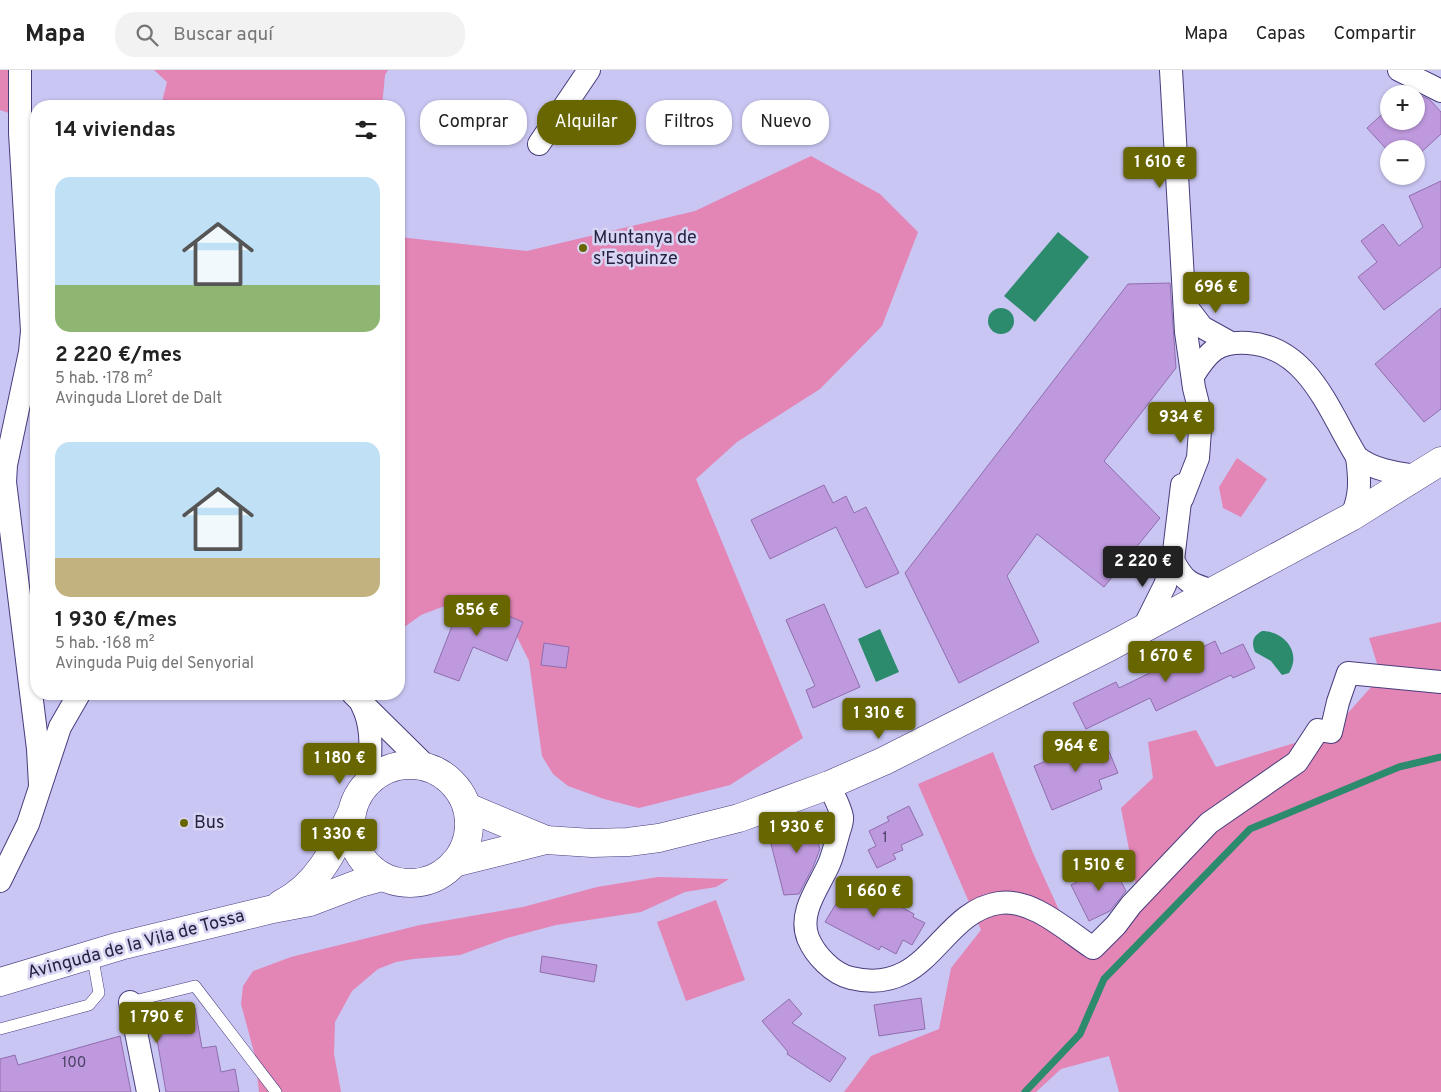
<!DOCTYPE html>
<html lang="es">
<meta charset="utf-8">
<style>
:root{--surface:#fff;--page:#f2f2f2;--text:#222;--muted:#767676;--line:#e0e0e0;--accent:#686600}
body{margin:0;font-family:Overpass,sans-serif;background:var(--page);color:var(--text);height:100vh;display:flex;flex-direction:column;font-size:19px;white-space:nowrap}
*{box-sizing:border-box;margin:0}
p{font-size:16px;color:var(--muted)}
.icon{flex:none;width:28px;height:28px;fill:none;stroke:currentColor;stroke-width:2;stroke-linecap:round;stroke-linejoin:round}
.map{position:relative;flex:1;overflow:hidden}
.details{position:absolute;left:30px;top:30px;width:375px;height:600px;display:flex;flex-direction:column;background:var(--surface);border-radius:20px;box-shadow:0 1px 4px #0004}
.details>*{flex:none}
.top-card{position:absolute;left:420px;top:30px;width:475px;height:45px;display:flex;gap:10px}
.buttons{position:absolute;left:1380px;top:15px;display:grid;gap:10px}
.buttons a{display:grid;place-items:center;width:45px;height:45px;border-radius:50%;background:var(--surface);box-shadow:0 1px 4px #0004;font-size:25px}
.price{position:absolute;translate:-50% -42px;padding:0 11px;border-radius:5px;background:var(--accent);color:#fff;font-size:16px;line-height:32px;filter:drop-shadow(0 1px 2px #0008)}
.price::after{content:'';position:absolute;left:50%;top:30px;width:15px;height:11px;margin-left:-8px;background:inherit;clip-path:polygon(0 0,100% 0,50% 100%)}
.price.current{background:#222;color:#fff}
ul{padding:0;list-style:none}
li{display:grid;align-content:center;gap:10px;height:265px;padding:0 25px}
li span{display:grid;place-items:center;height:155px;border-radius:15px;color:#555}
li>.icon{margin-inline-start:auto}
span .icon{width:90px;height:90px;fill:#fffc;stroke-width:1}
li b{font-size:21px}
h2{display:flex;justify-content:space-between;align-items:center;height:60px;padding:0 25px;font-size:21px}
.tag{padding:0 18px;border-radius:20px;background:var(--surface);box-shadow:0 1px 4px #0004;font-size:18px;line-height:45px}
.tag.current{background:var(--accent);color:#fff}
header{display:flex;align-items:center;gap:30px;box-sizing:border-box;height:70px;padding:0 25px;background:var(--surface);border-bottom:1px solid var(--line)}
header strong{font-size:24px}
nav{display:flex;gap:28px;margin-inline-start:auto;font-size:18px}
.search{width:350px;height:45px;background:var(--page);display:flex;align-items:center;gap:12px;box-sizing:border-box;padding:0 18px;border-radius:20px;color:var(--muted);font-size:19px}
.map>svg:first-child{display:block}
.green{fill:#e385b5}
.water{fill:#2c8a6d}
.lines{fill:none;stroke-linecap:round;stroke-linejoin:round}
.stream{stroke:#2c8a6d;stroke-width:7}
.building{fill:#be99dd;stroke:#906dae}
.lane-casing{stroke:#483d7d;stroke-width:12}
.street-casing{stroke:#483d7d;stroke-width:24}
.secondary-casing{stroke:#483d7d;stroke-width:29}
.lane{stroke:#fff;stroke-width:11}
.street{stroke:#fff;stroke-width:22}
.secondary{stroke:#fff;stroke-width:28}
.poi-dot{fill:#686600;stroke:#d7d5f3;stroke-width:2}
.labels{text-anchor:middle;dominant-baseline:central;stroke-width:5;stroke-linejoin:round;paint-order:stroke}
.number-label{font-size:15px;fill:#4b4066}
.poi-label{font-size:18px;fill:#25223e;stroke:#d7d5f3;text-anchor:start}
.street-label{font-size:18px;fill:#25223e;stroke:#d7d5f3}
</style>
<header>
<strong>Mapa</strong>
<div class="search"><svg class="icon" aria-label="search" viewBox="0 0 24 24"><circle cx="10" cy="10" r="6"/><path d="M15 15l6 6"/></svg>Buscar aquí</div>
<nav><a>Mapa</a><a>Capas</a><a>Compartir</a></nav>
</header>
<div class="map">
<svg width="1441" height="1022" viewBox="0 0 1441 1022">
<rect width="100%" height="100%" fill="#c9c6f3"/>
<g class="green">
<path d="M0 0H29L21 47 0 40Z"/>
<path d="M154 0H388L385 5 382 36H161L167 12Z"/>
<path d="M811 86 880 124 918 162 882 256 820 319 737 372 696 409 803 668 730 715 639 738 604 729 568 716 553 704 542 686 529 591 512 557 464 535 442 537 421 545 399 561V167L527 181 695 141Z"/>
<path d="M1237 388 1267 409 1241 447 1223 438 1219 417Z"/>
<path d="M1441 552V1022H1119L1109 986 1061 999 1036 1022H844L871 986 939 959 951 898 981 860 918 714 993 682 1033 783 1064 851 1089 864 1135 841 1137 821 1121 738 1153 708 1148 672 1196 660 1216 697 1331 662 1381 606 1369 568Z"/>
<path d="M658 807 729 809 716 817 685 822 641 842 556 855 507 868 460 885 413 889 396 892 378 899 352 921 335 952 334 984 341 1022H259L255 986 241 934 243 916 253 901 291 887 420 855 523 837 597 817Z"/>
<path d="M716 830 745 910 686 931 657 852Z"/>
</g>
<g class="water">
<path d="M1058 162 1089 187 1035 252 1004 226Z"/>
<circle cx="1001" cy="251" r="13"/>
<path d="M880 559 899 602 876 612 858 569Z"/>
<path d="M1262 561C1284 561 1302 582 1289 603L1282 605 1271 591 1255 582C1251 572 1253 566 1262 561Z"/>
</g>
<g class="lines">
<path class="stream" d="M1025 1022 1080 964 1104 909 1250 759 1399 697 1441 687"/>
</g>
<g class="building">
<path d="M1420 25 1430 30 1441 42V64L1416 87V79H1389V82L1367 58 1389 38V53L1391 51H1416V28Z"/>
<path d="M1441 111V197L1384 240 1358 207 1377 192 1361 171 1383 154 1399 176 1423 157 1409 126Z"/>
<path d="M1170 213 1176 298 1104 391 1160 448 1104 517 1037 464 1007 506 1039 572 959 613 905 503 1128 214Z"/>
<path d="M1441 238V339L1424 352 1375 294Z"/>
<path d="M824 415 833 433 846 426 854 443 866 437 899 503 866 518 836 457 770 489 751 450Z"/>
<path d="M463 528 523 552 507 591 473 577 459 611 434 602Z"/>
<path d="M824 534 860 617 813 638 806 620 815 616 786 550Z"/>
<path d="M1215 571 1221 584 1243 574 1255 598 1233 608 1231 605 1156 641 1150 628 1086 659 1073 633 1116 612 1119 618Z"/>
<path d="M544 573 569 577 566 598 541 595Z"/>
<path d="M1103 667 1118 703 1099 710 1102 719 1052 740 1034 696Z"/>
<path d="M909 736 923 765 901 775 903 780 893 784 896 789 877 798 868 780 876 776 869 761 889 751 887 747Z"/>
<path d="M822 748 826 759 824 768 817 769 820 779 813 797 799 824 784 825 769 766Z"/>
<path d="M1112 794 1126 821 1110 841 1089 851 1071 815Z"/>
<path d="M852 807 880 823 879 825 914 844 913 847 925 853 912 875 903 870 896 884 881 876 879 880 825 852Z"/>
<path d="M542 886 597 895 594 912 540 902Z"/>
<path d="M921 928 925 959 879 966 874 935Z"/>
<path d="M789 929 802 944 792 953 846 988 830 1012 787 984 788 982 762 951Z"/>
<path d="M195 938 202 978 216 976 221 1002 235 999 239 1022H166L153 946Z"/>
<path d="M120 966 131 1022H0V989L15 985 18 995Z"/>
</g>
<g class="lines">
<g class="lane-casing">
<g id="lane">
<path d="M130 932 195 916 276 1022"/>
<path d="M0 959 89 935 99 923 92 884"/>
</g>
</g>
<g class="street-casing">
<g id="street">
<path d="M20 0V63L32 261 30 282 6 395 5 412 38 679 40 715"/>
<path d="M1171 0 1186 262 1194 318 1201 346 1198 388 1182 429"/>
<path d="M1399 0 1441 21"/>
<path d="M539 74 589 0"/>
<path d="M1186 236 1202 257 1229 272"/>
<path d="M1193 306C1208 282 1217 271 1248 273 1309 277 1329 342 1357 387 1373 400 1396 403 1417 406"/>
<path d="M1351 447C1361 427 1360 409 1357 387"/>
<path d="M1173 490C1184 512 1190 514 1213 521"/>
<path d="M1143 559 1165 515 1173 490 1182 415"/>
<path d="M353 624 427 697"/>
<path d="M362 635C374 658 370 684 369 710"/>
<path d="M829 715C833 725 840 736 842 747 843 752 839 760 838 765 835 775 833 785 829 794 819 817 798 842 808 868 815 885 833 904 851 908 929 927 939 842 999 833 1032 828 1067 861 1093 878L1116 855 1131 835 1209 753 1297 692 1318 660 1331 662 1338 632 1348 603 1441 612"/>
<path d="M0 811 28 754 60 657 79 624"/>
<path d="M130 932 148 1022"/>
</g>
</g>
<g class="secondary-casing">
<g id="secondary">
<circle cx="410" cy="754" r="59"/>
<path d="M467 737 546 770"/>
<path d="M454 793 546 770 592 773 628 772 659 768 739 748 829 715 884 691 1111 576 1351 447 1441 391"/>
<path d="M281 834C318 815 334 780 351 744"/>
<path d="M0 912 120 876 273 839 310 832 360 813 382 807"/>
</g>
</g>
<use href="#lane" class="lane"/>
<use href="#street" class="street"/>
<use href="#secondary" class="secondary"/>
</g>
<g class="poi-dot">
<circle cx="583" cy="178" r="5"/>
<circle cx="184" cy="753" r="5"/>
</g>
<g class="labels">
<g class="number-label">
<text x="885" y="768">1</text>
<text x="74" y="993">100</text>
</g>
<g class="poi-label">
<text x="593" y="168">Muntanya de<tspan x="593" dy="21">s'Esquinze</tspan></text>
<text x="194" y="753">Bus</text>
</g>
<g class="street-label">
<text transform="translate(136 875) rotate(-15)">Avinguda de la Vila de Tossa</text>
</g>
</g>
</svg>
<div class="buttons">
<a>+</a>
<a>−</a>
</div>
<b class="price" style="left:1160px;top:119px">1 610 €</b>
<b class="price" style="left:1216px;top:244px">696 €</b>
<b class="price" style="left:1181px;top:374px">934 €</b>
<b class="price current" style="left:1143px;top:518px">2 220 €</b>
<b class="price" style="left:477px;top:567px">856 €</b>
<b class="price" style="left:1166px;top:613px">1 670 €</b>
<b class="price" style="left:879px;top:670px">1 310 €</b>
<b class="price" style="left:1076px;top:703px">964 €</b>
<b class="price" style="left:340px;top:715px">1 180 €</b>
<b class="price" style="left:797px;top:784px">1 930 €</b>
<b class="price" style="left:339px;top:791px">1 330 €</b>
<b class="price" style="left:1099px;top:822px">1 510 €</b>
<b class="price" style="left:874px;top:848px">1 660 €</b>
<b class="price" style="left:157px;top:974px">1 790 €</b>
<div class="top-card">
<a class="tag">Comprar</a>
<a class="tag current">Alquilar</a>
<a class="tag">Filtros</a>
<a class="tag">Nuevo</a>
</div>
<section class="details">
<h2>14 viviendas<svg class="icon" aria-label="filters" viewBox="0 0 24 24"><path d="M4 7h16M4 17h16"/><circle cx="9" cy="7" r="2"/><circle cx="15" cy="17" r="2"/></svg></h2>
<ul>
<li><span style="background:linear-gradient(#bfe0f5 70%,#8fb573 0)"><svg class="icon" aria-label="home" viewBox="0 0 24 24"><path d="M3 11l9-7 9 7M6 9v11h12V9"/></svg></span><div><b>2 220 €/mes</b><p>5 hab. · 178 m²</p><p>Avinguda Lloret de Dalt</p></div></li>
<li><span style="background:linear-gradient(#bfe0f5 75%,#c2b280 0)"><svg class="icon" aria-label="home" viewBox="0 0 24 24"><path d="M3 11l9-7 9 7M6 9v11h12V9"/></svg></span><div><b>1 930 €/mes</b><p>5 hab. · 168 m²</p><p>Avinguda Puig del Senyorial</p></div></li>
</ul>
</section>
</div>
